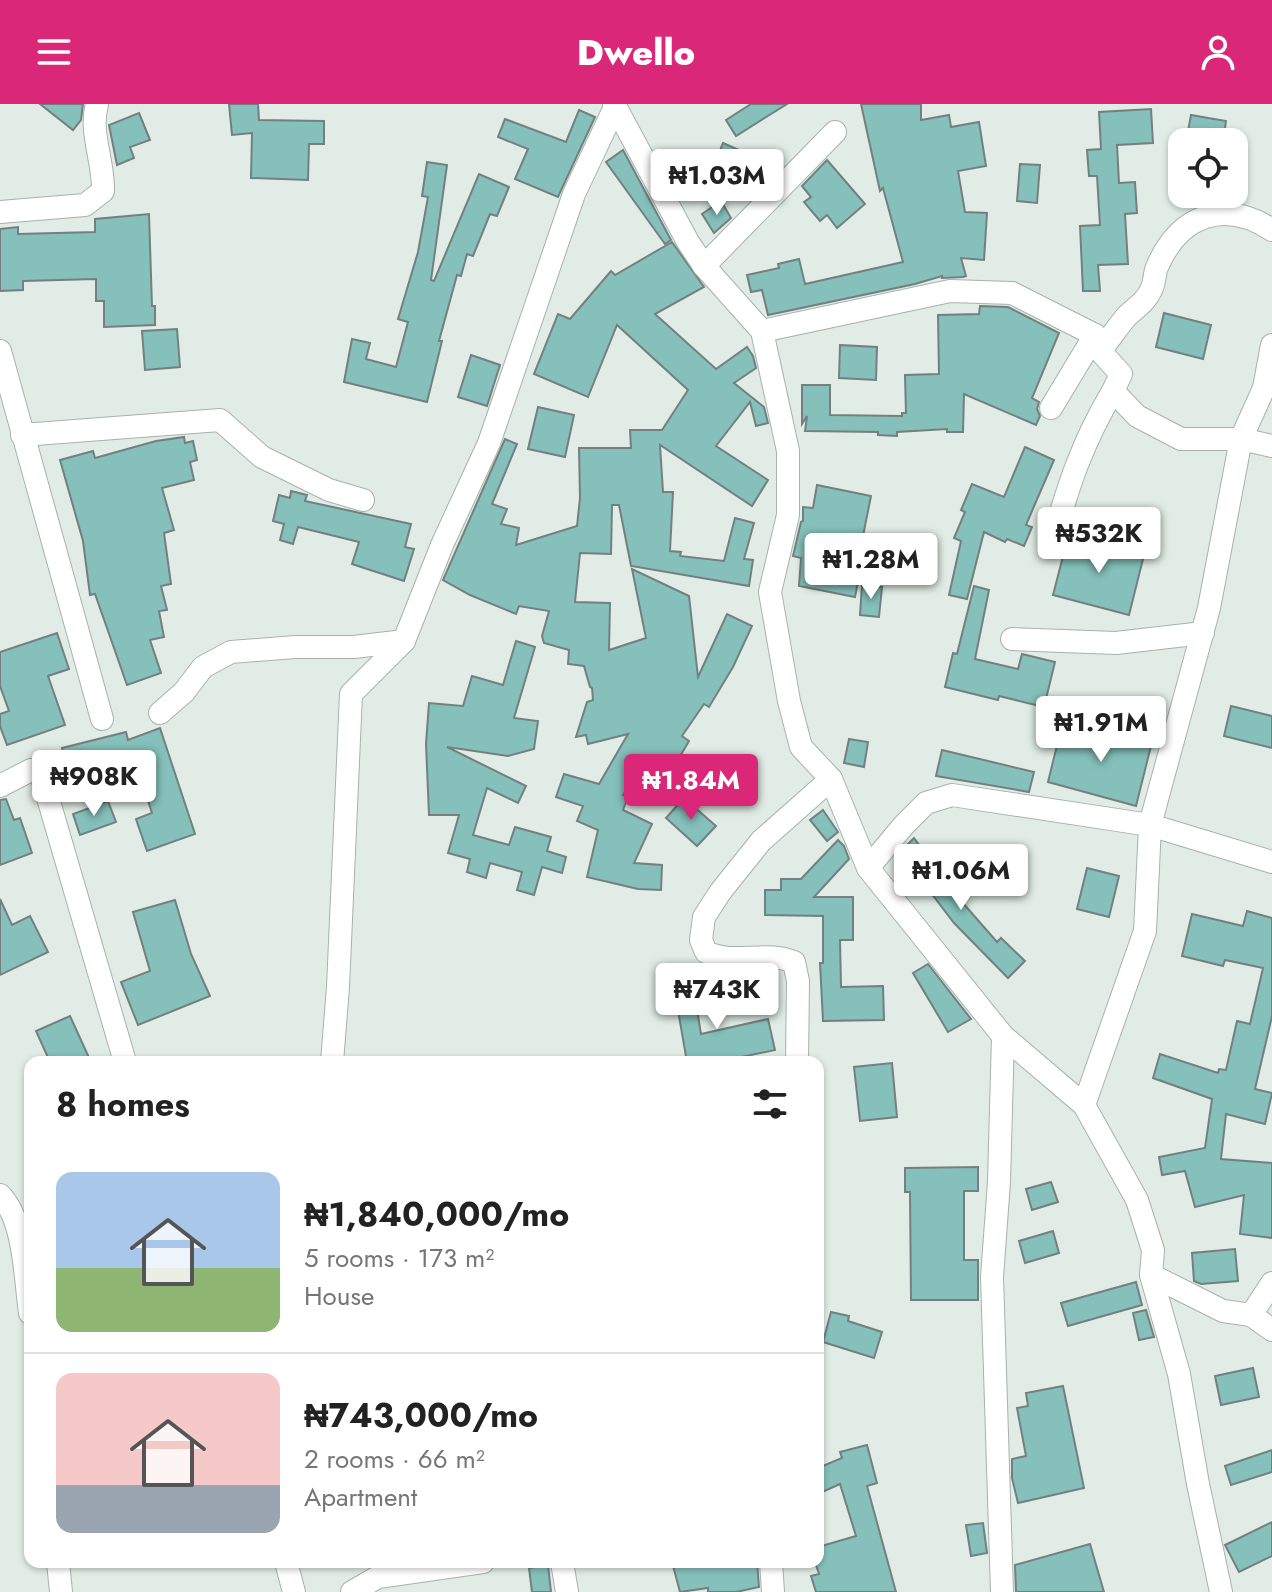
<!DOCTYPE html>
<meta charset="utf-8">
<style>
:root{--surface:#fff;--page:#f2f2f2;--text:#222;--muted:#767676;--line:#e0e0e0;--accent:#db2777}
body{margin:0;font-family:Jost,sans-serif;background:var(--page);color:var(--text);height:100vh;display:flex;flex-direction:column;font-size:30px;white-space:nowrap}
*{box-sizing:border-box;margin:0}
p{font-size:26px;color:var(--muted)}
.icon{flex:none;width:44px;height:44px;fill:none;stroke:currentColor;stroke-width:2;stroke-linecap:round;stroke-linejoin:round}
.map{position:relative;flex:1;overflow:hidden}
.panel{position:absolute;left:24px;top:952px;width:800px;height:512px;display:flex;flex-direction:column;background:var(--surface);border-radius:16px;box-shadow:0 2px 6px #0004}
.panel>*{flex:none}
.fabs{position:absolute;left:1168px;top:24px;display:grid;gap:16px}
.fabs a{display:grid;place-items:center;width:80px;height:80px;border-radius:16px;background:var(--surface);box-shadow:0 2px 6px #0004;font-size:40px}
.price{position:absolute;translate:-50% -68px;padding:0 18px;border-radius:8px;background:#fff;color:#222;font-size:26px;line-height:52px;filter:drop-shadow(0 2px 4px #0008)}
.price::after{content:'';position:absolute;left:50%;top:48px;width:24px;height:18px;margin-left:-12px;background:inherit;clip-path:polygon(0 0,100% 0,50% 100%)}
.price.on{background:var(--accent);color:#fff}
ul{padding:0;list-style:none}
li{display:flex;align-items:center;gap:24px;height:200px;padding:0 32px}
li+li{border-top:2px solid var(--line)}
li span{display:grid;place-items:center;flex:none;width:224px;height:160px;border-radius:16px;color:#555}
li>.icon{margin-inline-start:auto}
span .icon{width:96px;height:96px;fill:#fffc;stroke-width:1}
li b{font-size:34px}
h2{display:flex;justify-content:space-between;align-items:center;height:96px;padding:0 32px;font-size:34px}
header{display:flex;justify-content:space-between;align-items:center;height:104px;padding:0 32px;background:var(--accent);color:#fff;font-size:36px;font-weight:800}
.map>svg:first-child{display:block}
.building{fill:#85c0ba;stroke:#74807f;stroke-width:2}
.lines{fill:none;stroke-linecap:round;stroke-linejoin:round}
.minor-casing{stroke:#a7b2ac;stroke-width:24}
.minor{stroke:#fff;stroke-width:22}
</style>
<header><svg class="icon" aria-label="menu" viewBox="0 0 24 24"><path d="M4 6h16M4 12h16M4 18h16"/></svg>Dwello<svg class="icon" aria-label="person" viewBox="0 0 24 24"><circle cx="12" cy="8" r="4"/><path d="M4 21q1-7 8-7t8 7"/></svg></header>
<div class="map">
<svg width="1272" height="1488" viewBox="0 0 1272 1488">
<rect width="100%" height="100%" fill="#e0ece5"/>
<g class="building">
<path d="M40 0H83L81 16 73 26Z"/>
<path d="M229 0H258L259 16 324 17V40H309L308 76 251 74 252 29 232 31Z"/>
<path d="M751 0H787L736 32 726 16Z"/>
<path d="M861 0H921V16L949 11 951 23 979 18 986 62 958 67 965 108 987 109 984 156 961 154 966 172 963 173 942 174V172L915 180 768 211 762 186 751 188 747 171 779 164 778 160 799 155 805 180 903 158 883 84 880 87Z"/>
<path d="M1151 5 1153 39 1117 41 1119 79 1135 78 1137 109 1125 110 1128 160 1098 161 1100 187H1083L1080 122 1100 121 1097 72H1089L1087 46 1101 45 1099 8Z"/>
<path d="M579 6 595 13 558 93 515 75 528 45 498 33 505 15 566 38Z"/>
<path d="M139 9 150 36 130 43 134 54 117 61 109 21Z"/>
<path d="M1191 11 1226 17 1223 38H1186Z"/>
<path d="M723 39 739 46 732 63 716 56Z"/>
<path d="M623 46 671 136 665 140 606 58Z"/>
<path d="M690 50 699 64 676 74 669 58Z"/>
<path d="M827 56 865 100 837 124 827 111 820 117 804 98 811 93 802 82Z"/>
<path d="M427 58 447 61 431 176 434 177 479 70 509 83 497 112 490 110 473 152 467 150 461 172 457 171 439 237H442L427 298 344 278 352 235 370 239 366 255 396 263 408 218 398 215 418 148 428 93 422 92Z"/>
<path d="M1020 60 1040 61 1037 99 1017 97Z"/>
<path d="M721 97 731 114 714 129 702 110Z"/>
<path d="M149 110 152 202H155V221L104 223V197H96V175L23 177V186L0 187V125L18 123V130L95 128V115Z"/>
<path d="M672 138 704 183 655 210 716 265 747 243 753 252 756 264 734 279 764 303 768 319 756 322 750 298 716 342 768 376 752 402 660 341 663 388H673L670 447 681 448 680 452 724 457 735 414 754 419 744 455 753 456 749 482 631 462 619 401H612L611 450 580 449 575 498 610 499 609 546 646 534 632 465 689 492 698 573 727 510 752 522 733 563 709 603 704 600 682 632 689 637 672 666 648 652 623 691 628 693 623 706 652 720 634 759 662 761 661 786 638 785 587 773 598 726 577 717 583 702 556 693 564 670 599 680 628 630 588 640 586 631 576 633 587 598 593 596 592 584 590 583 584 562 568 560 569 546 544 539 542 532 549 507 519 502 516 510 470 491 443 476 505 335 517 340 492 400 507 405 501 420 519 424 516 441 577 422 580 394 579 344H631L630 326H662L688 286 617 221 588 293 534 270 558 210 570 215 611 167 615 171Z"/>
<path d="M980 202 1008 203 1059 229 1032 294 1039 298 1037 305 1040 312 1036 321 964 290 963 328H947V325L897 328V332L878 331V328L805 327 807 312 802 320V281H830V311L902 312V309H906L905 271 939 270 938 211 979 210Z"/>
<path d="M1164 209 1211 221 1203 255 1156 243Z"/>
<path d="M177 225 180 263 145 266 142 227Z"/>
<path d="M840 241 877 243 876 276 839 274Z"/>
<path d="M471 251 500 261 487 302 458 293Z"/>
<path d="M538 303 574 311 565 353 528 345Z"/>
<path d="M184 333 185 339 193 337 197 356 190 358 194 376 162 384 174 426 164 429 171 480 161 482 167 506 159 507 164 533 150 536 161 569 127 581 95 490 90 491 83 437 60 356 93 347 95 354 156 337Z"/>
<path d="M1025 343 1054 356 1026 421 1032 423 1024 442 1007 435 1005 438 984 428 967 495 949 491 961 437 954 434 965 408 961 406 972 380 1004 393Z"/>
<path d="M817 381 871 392 860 447 864 448 855 493 799 482 801 454 793 452 801 418 803 417V403L813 404Z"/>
<path d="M291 387 307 391 305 397 411 420 405 443 414 445 404 477 352 460 359 438 298 423 293 440 280 436 284 420 273 417 279 391 290 394Z"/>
<path d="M1068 433 1114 445 1116 440 1145 447 1129 511 1053 491Z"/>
<path d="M862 481 882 483 879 513 860 511Z"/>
<path d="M974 482 989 486 975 555 1018 565 1022 550 1055 558 1044 603 999 592 998 596 945 583 953 549 957 550Z"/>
<path d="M57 529 69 565 48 572 65 621 7 641 0 622V610L9 607 0 582V548Z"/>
<path d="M516 537 535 543 514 614 538 617 534 645 508 652 447 643 526 682 518 699 487 684 473 731 509 741 515 723 551 733 547 747 566 753 562 769 542 763 534 791 517 786 522 768 490 759 486 774 467 768 470 755 448 749 459 711H429L426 640 429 599 463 602 472 572 503 581Z"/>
<path d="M1231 602 1272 612V644L1224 632Z"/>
<path d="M1062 621 1119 636 1122 626 1153 634 1136 702 1048 678Z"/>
<path d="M160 624 195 730 147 747 136 715 152 709 133 652 68 669 62 644 126 628 128 636Z"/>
<path d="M849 635 868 638 864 663 844 659Z"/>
<path d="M942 646 1034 668 1029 688 936 672Z"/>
<path d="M684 694 716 722 697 742 666 714Z"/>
<path d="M6 695 14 716 20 714 32 749 0 761V696Z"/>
<path d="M108 697 116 718 80 731 73 710Z"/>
<path d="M823 706 838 728 827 737 810 716Z"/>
<path d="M914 734 955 790 997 838 1001 834 1025 857 1008 874 954 819 900 748Z"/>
<path d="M838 736 844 742 849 755 814 793H853V836H840L841 883 883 882 884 916 823 917 820 859H823V812L765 811V786H781V775H801Z"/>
<path d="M1087 764 1119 772 1109 813 1077 805Z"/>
<path d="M0 795 12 821 30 812 48 848 0 871Z"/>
<path d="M175 796 191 850 210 892 138 921 121 878 150 867 133 808Z"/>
<path d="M1247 807 1272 814V912L1255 985 1272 989 1265 1020 1226 1010 1221 1055 1272 1059V1134L1240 1130 1244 1091 1195 1103 1185 1067 1162 1071 1159 1053 1205 1044 1212 995 1153 974 1160 950 1218 969 1219 965 1226 966 1237 917 1250 920 1263 864 1225 856 1223 862 1182 852 1192 810 1243 822Z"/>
<path d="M928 860 971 915 948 928 913 869Z"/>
<path d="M691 869 701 930 768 915 775 946 718 958H687L672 872Z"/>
<path d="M70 912 91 958H50L36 927Z"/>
<path d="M892 959 897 1013 860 1017 854 963Z"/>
<path d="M978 1063V1087H964V1156H978V1196H911L910 1088H905V1064Z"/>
<path d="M1051 1078 1058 1098 1032 1106 1026 1085Z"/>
<path d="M1053 1127 1059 1149 1025 1159 1019 1137Z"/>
<path d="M1235 1145 1238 1177 1201 1180 1194 1177 1192 1149Z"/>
<path d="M1136 1178 1142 1201 1068 1222 1061 1199Z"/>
<path d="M1146 1206 1154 1233 1139 1236 1133 1209Z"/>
<path d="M831 1208 849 1212 848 1217 882 1228 874 1254 823 1238Z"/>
<path d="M1253 1264 1259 1293 1221 1301 1215 1272Z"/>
<path d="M1063 1282 1084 1384 1018 1399 1012 1374V1355L1026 1352 1017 1304 1028 1302 1026 1289Z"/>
<path d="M867 1341 877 1379 867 1382 896 1488H816L811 1472 819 1470 815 1458H818V1443L856 1432 840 1380 818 1390V1364L842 1354 840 1348Z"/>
<path d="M1272 1346V1368L1231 1381 1225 1362Z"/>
<path d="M1272 1418V1452L1239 1468 1225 1441Z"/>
<path d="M983 1419 987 1449 971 1452 966 1421Z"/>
<path d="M1090 1440 1104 1488H1016L1015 1461Z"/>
<path d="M672 1458H757L759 1483 736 1488H708V1484L680 1488Z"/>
<path d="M548 1461 551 1488H532L529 1464Z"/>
</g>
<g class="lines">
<g class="minor-casing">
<g id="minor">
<path d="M614 0 688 138 704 162 762 227 788 347V411L770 488 789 597 801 643 831 675 868 764 1003 932 1084 1001 1137 1096 1153 1146 1151 1171 1179 1270 1198 1380 1221 1488"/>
<path d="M0 108 85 101 103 87C104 57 89 29 97 0"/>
<path d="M704 162 835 28"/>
<path d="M762 227 950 187 1012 189 1095 231 1100 247 1121 270 1113 287 1137 312 1181 335H1241L1272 342"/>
<path d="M0 247 102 615"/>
<path d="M1100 247C1109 236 1117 224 1126 213 1135 204 1146 198 1151 186 1155 179 1154 170 1157 163 1180 110 1225 95 1272 126"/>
<path d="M1051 304 1095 231"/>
<path d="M22 331 220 316 262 353 329 386 363 396"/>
<path d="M1052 438C1069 380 1082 339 1113 287"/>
<path d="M1012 535 1116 539 1203 529"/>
<path d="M160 609 184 588 203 563 231 548 295 543H354L404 537"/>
<path d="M0 682 31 666 41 670 125 958"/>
<path d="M868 764 904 721 926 699 952 691 1150 721 1272 758"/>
<path d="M332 958 338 883 351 590 404 537 442 441 489 339 574 90 615 3"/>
<path d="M797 958 798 877 794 858C766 846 734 862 706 848L701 836 704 813 721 787 761 737 831 675"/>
<path d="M1084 1001 1145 827 1150 721 1209 504 1241 335 1264 284 1272 241"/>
<path d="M0 1091C25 1116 25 1175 30 1209"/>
<path d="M1151 1171 1223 1207 1251 1211 1272 1226"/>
<path d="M1251 1211 1272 1179"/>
<path d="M58 1458 61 1488"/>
<path d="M286 1458 294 1488"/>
<path d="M562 1458 567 1488"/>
<path d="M771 1458 773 1488"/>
<path d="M352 1488 378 1473 483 1458"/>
<path d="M1002 1488 992 1173 999 1078 1003 932"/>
</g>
</g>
<use href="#minor" class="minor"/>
</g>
</svg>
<div class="fabs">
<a><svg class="icon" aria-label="locate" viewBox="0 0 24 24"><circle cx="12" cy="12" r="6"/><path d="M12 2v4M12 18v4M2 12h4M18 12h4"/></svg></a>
</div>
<b class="price" style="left:717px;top:113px">₦1.03M</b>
<b class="price" style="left:1099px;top:471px">₦532K</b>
<b class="price" style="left:871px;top:497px">₦1.28M</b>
<b class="price" style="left:1101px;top:660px">₦1.91M</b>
<b class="price" style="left:94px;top:714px">₦908K</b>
<b class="price on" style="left:691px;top:718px">₦1.84M</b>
<b class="price" style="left:961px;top:808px">₦1.06M</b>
<b class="price" style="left:717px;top:927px">₦743K</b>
<section class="panel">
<h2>8 homes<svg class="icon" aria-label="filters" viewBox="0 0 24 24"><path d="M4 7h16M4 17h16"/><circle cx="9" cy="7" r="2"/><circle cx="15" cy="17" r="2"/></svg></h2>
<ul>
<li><span style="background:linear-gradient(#a9c7e8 60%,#8fb573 0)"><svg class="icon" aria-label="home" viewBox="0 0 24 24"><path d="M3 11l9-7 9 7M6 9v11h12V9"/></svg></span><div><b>₦1,840,000/mo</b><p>5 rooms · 173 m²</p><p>House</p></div></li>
<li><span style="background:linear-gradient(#f6c9c9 70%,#9aa5b1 0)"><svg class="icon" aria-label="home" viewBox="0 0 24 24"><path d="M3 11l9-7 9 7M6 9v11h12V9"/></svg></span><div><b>₦743,000/mo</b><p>2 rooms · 66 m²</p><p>Apartment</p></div></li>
</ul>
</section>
</div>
